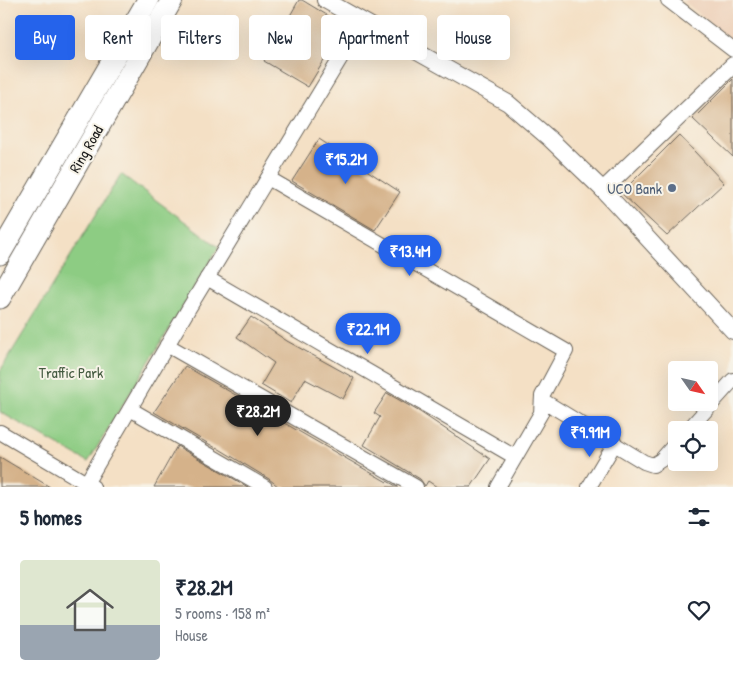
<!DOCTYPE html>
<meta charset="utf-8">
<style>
:root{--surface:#fff;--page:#f2f2f3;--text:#1f2937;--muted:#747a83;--line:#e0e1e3;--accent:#2563eb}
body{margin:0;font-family:"Patrick Hand",sans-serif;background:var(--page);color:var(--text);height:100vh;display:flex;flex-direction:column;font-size:19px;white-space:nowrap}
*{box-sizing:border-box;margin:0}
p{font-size:16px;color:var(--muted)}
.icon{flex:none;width:28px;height:28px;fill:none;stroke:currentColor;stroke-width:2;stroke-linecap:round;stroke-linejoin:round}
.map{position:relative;height:487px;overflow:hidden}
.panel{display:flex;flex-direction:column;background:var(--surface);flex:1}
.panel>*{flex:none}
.guide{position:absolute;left:15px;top:15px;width:704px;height:45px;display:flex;gap:10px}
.needle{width:32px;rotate:124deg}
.controls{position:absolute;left:668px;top:361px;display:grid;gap:10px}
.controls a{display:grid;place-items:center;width:50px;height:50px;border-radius:5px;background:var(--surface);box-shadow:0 5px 20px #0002;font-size:25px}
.price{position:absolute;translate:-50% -42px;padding:0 11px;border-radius:18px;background:var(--accent);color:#fff;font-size:16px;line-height:32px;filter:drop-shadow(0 1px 2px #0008)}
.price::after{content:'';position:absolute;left:50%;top:30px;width:15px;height:11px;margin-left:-8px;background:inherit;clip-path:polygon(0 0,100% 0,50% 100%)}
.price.active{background:#222;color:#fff}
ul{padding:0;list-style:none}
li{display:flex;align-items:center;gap:15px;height:125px;padding:0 20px}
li+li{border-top:1px solid var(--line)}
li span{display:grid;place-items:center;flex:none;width:140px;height:100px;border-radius:5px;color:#555}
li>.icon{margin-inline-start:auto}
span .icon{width:60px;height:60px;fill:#fffc;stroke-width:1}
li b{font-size:21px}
h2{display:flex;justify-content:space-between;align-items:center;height:60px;padding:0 20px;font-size:21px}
.tag{padding:0 18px;border-radius:5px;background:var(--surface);box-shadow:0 5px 20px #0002;font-size:18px;line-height:45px}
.tag.active{background:var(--accent);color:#fff}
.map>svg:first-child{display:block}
.built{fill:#eed1ba}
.green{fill:#8dcc83;stroke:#547450}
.building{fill:#d5b28a}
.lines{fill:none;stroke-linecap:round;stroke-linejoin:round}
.minor-casing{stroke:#686157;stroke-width:16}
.tertiary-casing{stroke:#686157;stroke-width:18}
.primary-casing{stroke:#686157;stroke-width:23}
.minor{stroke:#fff;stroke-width:14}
.tertiary{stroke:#fff;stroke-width:16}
.primary{stroke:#fff;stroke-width:21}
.service-dot{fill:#5c6f8a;stroke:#f7f3e8;stroke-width:2}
.labels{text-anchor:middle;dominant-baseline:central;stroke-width:4;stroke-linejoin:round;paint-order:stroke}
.street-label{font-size:15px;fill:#1c1c1c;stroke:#f7f3e8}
.service-label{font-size:15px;fill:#4e5e75;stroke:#f7f3e8;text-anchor:end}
.park-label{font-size:15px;fill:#445a40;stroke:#f7f3e8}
</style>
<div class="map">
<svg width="733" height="487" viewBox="0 0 733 487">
<rect width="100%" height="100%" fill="#f7f3e8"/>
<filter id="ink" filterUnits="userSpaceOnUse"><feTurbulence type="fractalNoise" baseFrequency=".02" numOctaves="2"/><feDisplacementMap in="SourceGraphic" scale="10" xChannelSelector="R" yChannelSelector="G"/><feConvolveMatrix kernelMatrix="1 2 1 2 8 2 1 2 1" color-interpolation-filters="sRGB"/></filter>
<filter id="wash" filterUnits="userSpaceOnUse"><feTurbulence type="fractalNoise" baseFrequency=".0096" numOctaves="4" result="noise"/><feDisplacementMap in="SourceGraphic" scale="20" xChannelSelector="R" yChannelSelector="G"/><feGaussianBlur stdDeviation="1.12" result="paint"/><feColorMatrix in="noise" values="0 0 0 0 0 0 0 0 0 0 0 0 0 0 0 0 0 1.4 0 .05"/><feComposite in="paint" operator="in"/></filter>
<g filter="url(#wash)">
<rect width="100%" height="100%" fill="#f4e0c5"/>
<path class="built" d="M683 0H733V42Z"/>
<path class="green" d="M121 174 219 247 88 462 0 412V371Z"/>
<g id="blocks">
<g class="building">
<path d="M299 0H302L345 26 308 87 264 61Z"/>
<path d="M733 79V157L693 119Z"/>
<path d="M679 135 724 183 667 236 621 193Z"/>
<path d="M319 139 400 192 375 230 292 181Z"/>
<path d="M251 317 287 341 354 378 343 399 305 379 291 403 261 385 274 363 237 337Z"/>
<path d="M185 366 387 482V481L398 487H279L269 479 216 447V448L154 412Z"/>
<path d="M387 393 420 412 490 459 471 487H437L428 481 425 486 420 479 364 445 380 417 374 413Z"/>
<path d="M177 446 182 449 248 487H154Z"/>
<path d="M0 457 50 487H0Z"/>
</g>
</g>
</g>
<g filter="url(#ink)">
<use href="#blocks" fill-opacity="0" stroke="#686157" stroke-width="1"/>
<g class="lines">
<g class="minor-casing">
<g id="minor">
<path d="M668 0 733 50"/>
<path d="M268 178 566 351 542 396 541 413 498 487"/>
<path d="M207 278 515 457"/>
<path d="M167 345 416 487"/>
<path d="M542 400 644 462 653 465 661 460 676 443"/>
<path d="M130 409 265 487"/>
<path d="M688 430 733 380"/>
<path d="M0 432 93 487"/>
<path d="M84 487 189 308 363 21"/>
<path d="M589 487 615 443"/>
</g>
</g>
<g class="tertiary-casing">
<g id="tertiary">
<path d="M325 0 508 103 550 139 603 190 733 331"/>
<path d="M603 190 733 65"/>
</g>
</g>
<g class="primary-casing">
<g id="primary">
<path d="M0 254 148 0"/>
<path d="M0 298 172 0"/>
</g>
</g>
<use href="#minor" class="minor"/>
<use href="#tertiary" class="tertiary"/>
<use href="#primary" class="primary"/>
</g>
</g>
<circle class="service-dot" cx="672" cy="188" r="5"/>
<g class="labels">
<g class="street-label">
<text transform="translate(86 149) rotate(-60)">Ring Road</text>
</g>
<g class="service-label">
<text x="662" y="188">UCO Bank</text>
</g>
<g class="park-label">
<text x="71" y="372">Traffic Park</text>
</g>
</g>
</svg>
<div class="controls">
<a><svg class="needle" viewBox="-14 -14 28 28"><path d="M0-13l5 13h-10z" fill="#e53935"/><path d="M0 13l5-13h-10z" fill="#747a83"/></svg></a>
<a><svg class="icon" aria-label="locate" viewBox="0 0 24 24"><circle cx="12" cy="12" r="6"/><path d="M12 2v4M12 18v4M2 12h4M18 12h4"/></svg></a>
</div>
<b class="price" style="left:346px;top:185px">₹15.2M</b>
<b class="price" style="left:410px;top:277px">₹13.4M</b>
<b class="price" style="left:368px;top:355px">₹22.1M</b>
<b class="price active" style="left:258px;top:437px">₹28.2M</b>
<b class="price" style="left:590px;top:458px">₹9.91M</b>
<div class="guide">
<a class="tag active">Buy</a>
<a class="tag">Rent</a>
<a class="tag">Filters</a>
<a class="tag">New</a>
<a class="tag">Apartment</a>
<a class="tag">House</a>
</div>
</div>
<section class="panel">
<h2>5 homes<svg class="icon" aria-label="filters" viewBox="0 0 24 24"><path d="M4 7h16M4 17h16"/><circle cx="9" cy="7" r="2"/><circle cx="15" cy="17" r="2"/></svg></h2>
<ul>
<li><span style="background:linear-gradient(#dfe7d0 65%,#9aa5b1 0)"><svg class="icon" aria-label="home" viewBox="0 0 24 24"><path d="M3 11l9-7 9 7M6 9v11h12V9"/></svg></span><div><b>₹28.2M</b><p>5 rooms · 158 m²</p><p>House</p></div><svg class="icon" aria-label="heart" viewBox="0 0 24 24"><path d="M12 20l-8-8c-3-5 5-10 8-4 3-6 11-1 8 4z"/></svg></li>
</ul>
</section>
